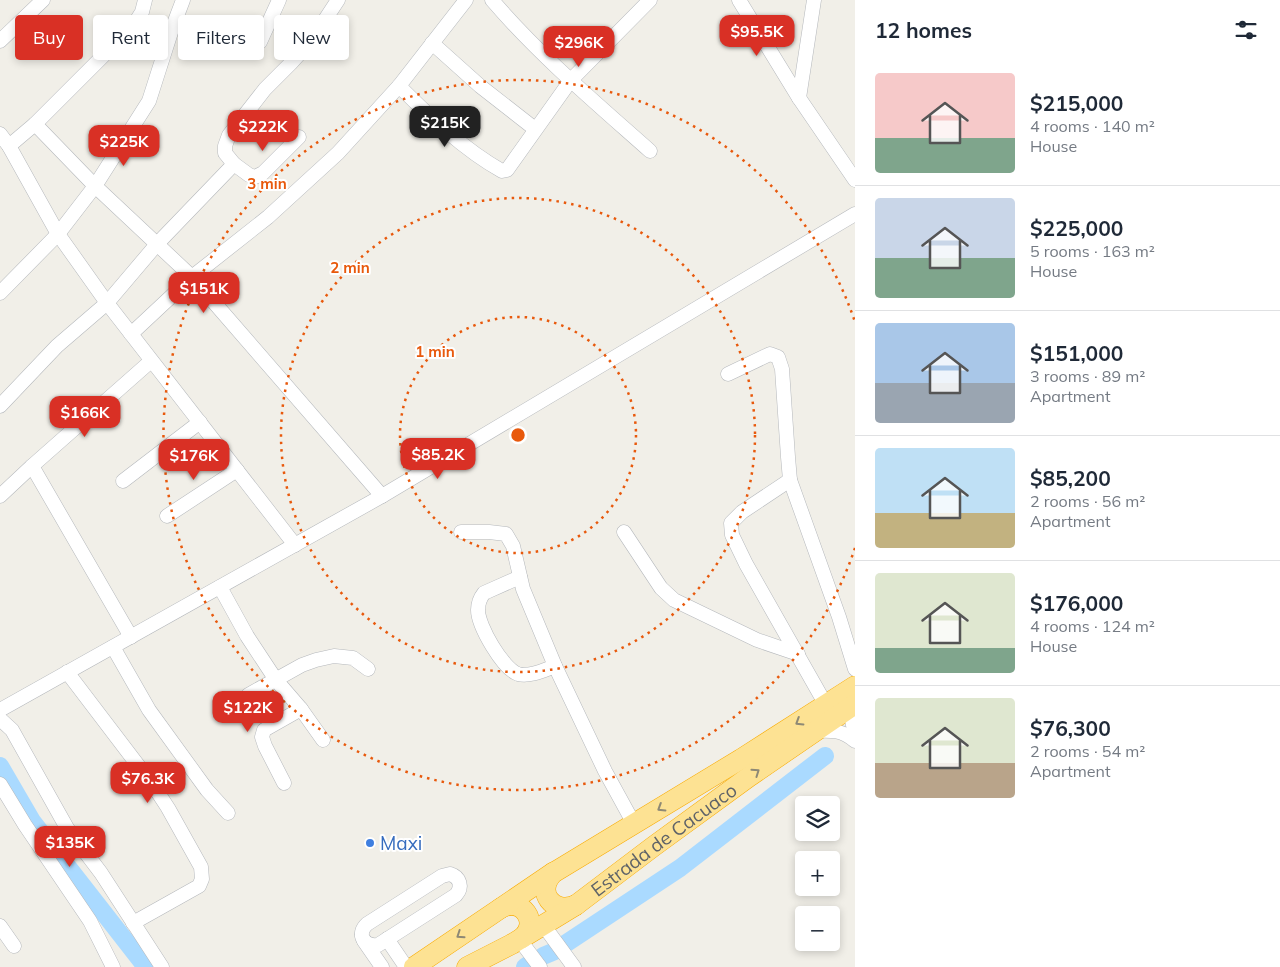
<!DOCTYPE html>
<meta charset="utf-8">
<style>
:root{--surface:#fff;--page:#f6f6f7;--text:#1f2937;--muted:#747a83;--line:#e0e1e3;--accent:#d93025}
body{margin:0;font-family:Mulish,sans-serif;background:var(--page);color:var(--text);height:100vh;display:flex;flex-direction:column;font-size:19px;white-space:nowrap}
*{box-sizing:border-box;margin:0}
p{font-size:16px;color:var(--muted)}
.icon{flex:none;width:28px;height:28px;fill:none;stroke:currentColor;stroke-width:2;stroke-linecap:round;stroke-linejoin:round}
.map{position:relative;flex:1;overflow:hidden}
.sheet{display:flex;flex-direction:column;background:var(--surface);width:425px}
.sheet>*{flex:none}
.hud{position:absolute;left:15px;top:15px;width:475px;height:45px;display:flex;gap:10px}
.tools{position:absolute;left:795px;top:796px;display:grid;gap:10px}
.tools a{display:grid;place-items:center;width:45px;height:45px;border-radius:5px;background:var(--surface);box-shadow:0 2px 8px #0003;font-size:25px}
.price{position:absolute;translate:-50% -42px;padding:0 11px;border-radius:10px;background:var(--accent);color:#fff;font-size:16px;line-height:32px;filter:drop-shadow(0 1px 2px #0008)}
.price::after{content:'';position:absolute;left:50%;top:30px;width:15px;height:11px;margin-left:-8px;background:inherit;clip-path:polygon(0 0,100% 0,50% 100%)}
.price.active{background:#222;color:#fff}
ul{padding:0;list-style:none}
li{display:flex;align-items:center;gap:15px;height:125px;padding:0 20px}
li+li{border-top:1px solid var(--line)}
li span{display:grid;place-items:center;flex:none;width:140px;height:100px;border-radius:5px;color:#555}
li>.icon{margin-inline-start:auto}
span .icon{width:60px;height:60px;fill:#fffc;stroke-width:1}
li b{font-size:21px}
h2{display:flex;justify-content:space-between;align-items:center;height:60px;padding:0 20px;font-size:21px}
.tag{padding:0 18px;border-radius:5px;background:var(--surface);box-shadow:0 2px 8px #0003;font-size:18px;line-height:45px}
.tag.active{background:var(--accent);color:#fff}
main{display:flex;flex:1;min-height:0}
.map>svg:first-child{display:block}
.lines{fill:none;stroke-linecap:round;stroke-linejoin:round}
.river{stroke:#aadaff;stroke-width:18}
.minor-casing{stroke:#b5b8bc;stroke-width:15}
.highway-casing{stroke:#f9ab00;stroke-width:21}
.minor{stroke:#fff;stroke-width:14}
.highway{stroke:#fde293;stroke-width:20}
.oneway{stroke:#8e8975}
.ring{fill:none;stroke:#e8590c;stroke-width:2.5;stroke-dasharray:2.5 5}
.shop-dot{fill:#3f7fe0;stroke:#fff;stroke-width:2}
.labels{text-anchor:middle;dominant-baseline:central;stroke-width:4;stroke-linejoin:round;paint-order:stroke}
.street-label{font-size:19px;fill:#5f6368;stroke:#fff}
.shop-label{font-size:19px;fill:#366cbe;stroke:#fff;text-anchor:start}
.centre{fill:#e8590c;stroke:#fff;stroke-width:2.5}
.ring-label{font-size:15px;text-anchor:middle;font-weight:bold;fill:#e8590c;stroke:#fff;stroke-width:4;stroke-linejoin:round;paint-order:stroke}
</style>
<main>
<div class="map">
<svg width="855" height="967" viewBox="0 0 855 967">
<rect width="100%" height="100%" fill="#f1efe8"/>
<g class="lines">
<g class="river">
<path d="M0 766 32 821 146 967"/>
<path d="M565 944 680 868 825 756"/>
<path d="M543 956 555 951"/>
<path d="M525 967 528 965"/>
</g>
<g class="minor-casing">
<g id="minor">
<path d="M492 0C539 55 596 103 650 151"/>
<path d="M739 0 799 98 855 180"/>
<path d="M0 41 43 0"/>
<path d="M260 42 279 0"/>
<path d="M432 43 480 86 535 129"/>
<path d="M399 86C430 117 463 149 502 171L507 170 571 80 650 0"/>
<path d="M799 98 814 0"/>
<path d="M35 124 95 186 192 277 382 496"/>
<path d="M0 134 9 146 58 234 107 303 295 545"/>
<path d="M299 137 263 173 255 177 249 175 234 164 225 153V146L229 135 265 89 291 63 311 41 338 0"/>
<path d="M9 146 35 124 133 26 142 12 145 0"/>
<path d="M0 293 58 234 95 186 149 101 172 29 183 0"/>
<path d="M131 334 192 277 268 217 338 153 399 86 466 0"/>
<path d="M728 374 770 354 778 357 782 369 788 457 790 480 839 617 855 669"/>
<path d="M0 406 57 346 107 303 157 244 234 164"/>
<path d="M32 466 131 637"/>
<path d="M790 480 742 512 731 523 732 535 746 564 826 705"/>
<path d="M123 481 200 422"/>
<path d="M0 496 32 466 151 361"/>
<path d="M167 516 237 470"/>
<path d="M461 532H489L506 534 513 546 523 589 555 666 605 771 634 824"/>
<path d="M624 532 661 588 674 600 757 640 798 654"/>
<path d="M520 577 484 593C480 598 478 603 478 610 478 626 503 669 518 674 530 677 544 670 555 666"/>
<path d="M220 587 247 636 276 680 301 709 323 740"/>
<path d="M113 647 149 710 207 790 228 813"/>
<path d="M67 672 153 785 168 808 201 867 202 879 199 886 133 923"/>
<path d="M248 695 302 665 316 660 334 656 353 658 368 669"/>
<path d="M0 710 382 496 855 214"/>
<path d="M855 710 852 720 855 735"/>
<path d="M0 719 12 730 67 828 101 873 162 967"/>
<path d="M815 731C832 730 842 730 855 741"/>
<path d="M284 783 265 746 262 737 264 730 301 709"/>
<path d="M0 784 25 825 90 921 113 967"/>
<path d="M450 874C460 877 463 887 456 895L378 945C364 947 356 934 367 924L442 876Z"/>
<path d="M0 926 14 946"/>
<path d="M544 926 574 967"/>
<path d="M387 939 406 967"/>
<path d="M519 939 540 967"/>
<path d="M364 941 382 967"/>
</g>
</g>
<g class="highway-casing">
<g id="highway">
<path d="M576 905C553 915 535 892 553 873L741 759 855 686"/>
<path d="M501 908C522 897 540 922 522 938"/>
<path d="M414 967 554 872"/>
<path id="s1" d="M467 967 512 944 576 905 654 846 750 776 855 704"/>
</g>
</g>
<use href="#minor" class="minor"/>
<use href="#highway" class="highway"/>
</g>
<defs><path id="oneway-chevron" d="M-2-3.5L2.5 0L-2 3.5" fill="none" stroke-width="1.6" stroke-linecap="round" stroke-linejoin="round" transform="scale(1.25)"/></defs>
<g class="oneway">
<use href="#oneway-chevron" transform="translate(799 722) rotate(148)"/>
<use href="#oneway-chevron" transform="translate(756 772) rotate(-35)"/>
<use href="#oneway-chevron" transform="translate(661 808) rotate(148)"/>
<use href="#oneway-chevron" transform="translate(460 935) rotate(146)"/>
</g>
<g class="ring">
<circle cx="518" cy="435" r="118"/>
<circle cx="518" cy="435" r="237"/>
<path d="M855 548A355 355 0 1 1 855 322"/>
</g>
<circle class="shop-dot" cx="370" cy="843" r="5"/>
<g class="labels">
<g class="street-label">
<text stroke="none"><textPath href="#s1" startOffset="235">Estrada de Cacuaco</textPath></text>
</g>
<g class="shop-label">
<text x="380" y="843">Maxi</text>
</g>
</g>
<circle cx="518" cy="435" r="8" class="centre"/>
<g class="ring-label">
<text x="267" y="189">3 min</text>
<text x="350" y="273">2 min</text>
<text x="435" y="357">1 min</text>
</g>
</svg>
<div class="tools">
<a><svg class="icon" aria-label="layers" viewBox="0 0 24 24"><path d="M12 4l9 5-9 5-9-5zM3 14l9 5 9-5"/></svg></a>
<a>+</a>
<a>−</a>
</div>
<b class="price" style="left:757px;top:57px">$95.5K</b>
<b class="price" style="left:579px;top:68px">$296K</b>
<b class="price active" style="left:445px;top:148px">$215K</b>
<b class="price" style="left:263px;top:152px">$222K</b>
<b class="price" style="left:124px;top:167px">$225K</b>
<b class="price" style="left:204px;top:314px">$151K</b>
<b class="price" style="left:85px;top:438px">$166K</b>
<b class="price" style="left:438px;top:480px">$85.2K</b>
<b class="price" style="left:194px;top:481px">$176K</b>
<b class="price" style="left:248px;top:733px">$122K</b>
<b class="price" style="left:148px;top:804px">$76.3K</b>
<b class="price" style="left:70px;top:868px">$135K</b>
<div class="hud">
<a class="tag active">Buy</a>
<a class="tag">Rent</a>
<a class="tag">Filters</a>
<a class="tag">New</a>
</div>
</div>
<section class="sheet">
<h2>12 homes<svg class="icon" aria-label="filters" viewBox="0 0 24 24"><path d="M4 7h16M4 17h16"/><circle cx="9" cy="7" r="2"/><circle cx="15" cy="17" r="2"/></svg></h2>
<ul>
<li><span style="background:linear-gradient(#f6c9c9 65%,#7fa58c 0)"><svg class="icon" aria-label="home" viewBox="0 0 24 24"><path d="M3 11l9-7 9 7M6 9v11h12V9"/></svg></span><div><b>$215,000</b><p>4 rooms · 140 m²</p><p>House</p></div></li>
<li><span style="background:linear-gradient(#c9d6e8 60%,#7fa58c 0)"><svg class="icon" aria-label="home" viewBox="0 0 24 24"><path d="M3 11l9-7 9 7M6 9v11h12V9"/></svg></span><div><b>$225,000</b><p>5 rooms · 163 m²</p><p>House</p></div></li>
<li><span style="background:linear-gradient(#a9c7e8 60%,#9aa5b1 0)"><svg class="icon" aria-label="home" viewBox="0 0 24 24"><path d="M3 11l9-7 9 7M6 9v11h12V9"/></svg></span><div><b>$151,000</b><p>3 rooms · 89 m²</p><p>Apartment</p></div></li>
<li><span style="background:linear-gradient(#bfe0f5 65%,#c2b280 0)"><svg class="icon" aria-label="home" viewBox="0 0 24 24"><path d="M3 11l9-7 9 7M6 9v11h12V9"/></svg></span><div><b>$85,200</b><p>2 rooms · 56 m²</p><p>Apartment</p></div></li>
<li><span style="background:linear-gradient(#dfe7d0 75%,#7fa58c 0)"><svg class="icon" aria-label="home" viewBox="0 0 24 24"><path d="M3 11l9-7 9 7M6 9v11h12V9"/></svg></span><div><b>$176,000</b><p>4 rooms · 124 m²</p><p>House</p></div></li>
<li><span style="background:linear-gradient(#dfe7d0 65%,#b9a48a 0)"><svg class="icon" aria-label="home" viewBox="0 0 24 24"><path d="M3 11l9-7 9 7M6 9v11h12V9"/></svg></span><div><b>$76,300</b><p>2 rooms · 54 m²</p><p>Apartment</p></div></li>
</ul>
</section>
</main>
